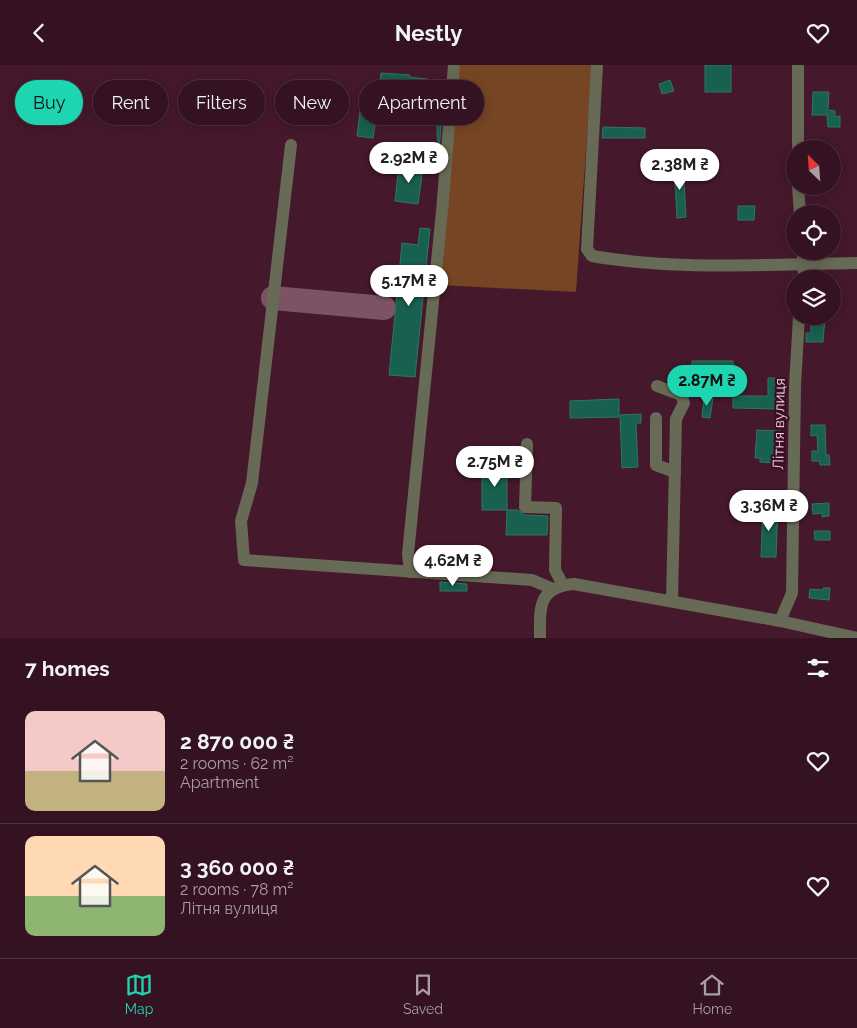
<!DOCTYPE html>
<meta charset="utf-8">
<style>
:root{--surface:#341221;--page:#3c1b2a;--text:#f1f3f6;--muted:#a99ea5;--line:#4e323f;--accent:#1ed5b1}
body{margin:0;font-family:Raleway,sans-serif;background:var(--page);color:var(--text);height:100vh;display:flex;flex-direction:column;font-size:19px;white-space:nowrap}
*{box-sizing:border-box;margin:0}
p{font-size:16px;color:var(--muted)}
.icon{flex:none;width:28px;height:28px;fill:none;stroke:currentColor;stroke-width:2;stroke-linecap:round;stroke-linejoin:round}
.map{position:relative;height:573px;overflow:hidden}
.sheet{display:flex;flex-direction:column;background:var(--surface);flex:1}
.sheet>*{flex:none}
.hud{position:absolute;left:15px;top:15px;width:500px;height:45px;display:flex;gap:10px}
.needle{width:32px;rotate:335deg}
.tools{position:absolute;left:786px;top:75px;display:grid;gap:10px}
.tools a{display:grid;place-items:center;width:55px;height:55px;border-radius:50%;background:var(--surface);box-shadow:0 2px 12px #0003,0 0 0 1px var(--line);font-size:25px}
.price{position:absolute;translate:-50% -42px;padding:0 11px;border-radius:18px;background:#fff;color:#222;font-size:16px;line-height:32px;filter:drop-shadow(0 1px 2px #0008)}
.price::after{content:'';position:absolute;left:50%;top:30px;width:15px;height:11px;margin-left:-8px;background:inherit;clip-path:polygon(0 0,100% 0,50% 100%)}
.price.selected{background:var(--accent);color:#111}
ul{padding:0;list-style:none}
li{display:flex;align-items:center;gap:15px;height:125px;padding:0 25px}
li+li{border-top:1px solid var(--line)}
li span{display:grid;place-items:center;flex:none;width:140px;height:100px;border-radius:10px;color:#555}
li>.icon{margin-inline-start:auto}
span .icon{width:60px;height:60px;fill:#fffc;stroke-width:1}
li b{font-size:21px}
h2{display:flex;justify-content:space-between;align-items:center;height:60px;padding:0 25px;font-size:21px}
.pill{padding:0 18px;border-radius:22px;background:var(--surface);box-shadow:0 2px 12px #0003,0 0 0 1px var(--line);font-size:18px;line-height:45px}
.pill.selected{background:var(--accent);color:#111}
header{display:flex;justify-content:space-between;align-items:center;height:65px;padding:0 25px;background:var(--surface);font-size:22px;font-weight:700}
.dock{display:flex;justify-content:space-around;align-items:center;height:70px;border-top:1px solid var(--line);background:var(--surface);font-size:14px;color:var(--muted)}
.dock a{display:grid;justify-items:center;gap:2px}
.dock .selected{color:var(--accent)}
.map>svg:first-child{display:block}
.green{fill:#764523}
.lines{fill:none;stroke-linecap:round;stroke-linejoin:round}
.taxiway{stroke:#7c5364;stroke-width:24}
.building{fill:#18604f;stroke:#317564}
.minor{stroke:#676a54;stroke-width:12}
.labels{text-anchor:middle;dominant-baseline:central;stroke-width:4.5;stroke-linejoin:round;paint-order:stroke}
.street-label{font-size:15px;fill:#f2d3de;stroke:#390d23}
</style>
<header><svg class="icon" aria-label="back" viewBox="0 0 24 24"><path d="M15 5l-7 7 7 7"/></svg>Nestly<svg class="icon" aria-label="heart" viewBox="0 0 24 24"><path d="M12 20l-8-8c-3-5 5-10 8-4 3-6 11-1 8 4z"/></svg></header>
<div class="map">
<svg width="857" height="573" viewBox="0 0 857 573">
<rect width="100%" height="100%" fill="#45182c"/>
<path class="green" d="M458 0H592L576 227 439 220Z"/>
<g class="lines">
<path class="taxiway" d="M273 233 384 243"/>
</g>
<g class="building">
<rect x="705" y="0" width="26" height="27"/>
<path d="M381 8 410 10 409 12 428 14 425 40 416 39 418 25 403 23 400 42 392 40 394 26 379 24Z"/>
<path d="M670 15 674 26 662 29 659 19Z"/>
<path d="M813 27H829L828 45 835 46V52L840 51V62H828L827 50H812Z"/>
<path d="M361 39 378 42 373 73 357 71Z"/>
<path d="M438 39H443L439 85 437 69Z"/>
<path d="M603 62 645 63V73H602Z"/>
<path d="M674 99H683L686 152 677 153Z"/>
<path d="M399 100 423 103 418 139 395 136Z"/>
<path d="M738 141H755L754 155H738Z"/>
<path d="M420 163 430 164 415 312 389 310 402 178 418 180Z"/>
<path d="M811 253H825L823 277H806V268H811Z"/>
<path d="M692 296H733V312L692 311Z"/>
<path d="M768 313H781L780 344 733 343V331H768Z"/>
<path d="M704 332 713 333 710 353 702 352Z"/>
<path d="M619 334V352L570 353V336Z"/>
<path d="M641 349V358H636L638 402 622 403 620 350Z"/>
<path d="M811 360H825L826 390H829L830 400H820V396H812V386H818L817 370 811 371Z"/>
<path d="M757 365 781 366 780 374 776 373 775 398 760 397V393H755Z"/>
<rect x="482" y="401" width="25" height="44"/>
<path d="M829 438V451L822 452V448L813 449 812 439Z"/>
<path d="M763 441 778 442 776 492H761Z"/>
<path d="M507 445H518L525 450 548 451 547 470H506Z"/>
<path d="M814 466H830V475H815Z"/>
<path d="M440 517 467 519V526H440Z"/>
<path d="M823 523H830L829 535 809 533 810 524 823 525Z"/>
</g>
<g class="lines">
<g class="minor">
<path d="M597 0 587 184 592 191C679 206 769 199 857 198"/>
<path d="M291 80 252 418 241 456 244 495 532 515 553 524"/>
<path d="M798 84V0"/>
<path d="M798 121 800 149"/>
<path d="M803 186 804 214"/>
<path d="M657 321 681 330 684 338 676 354 672 536"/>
<path d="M656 353V400L675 407"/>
<path d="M527 379 525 442 556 443 555 505 563 520"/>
<path d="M410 507 408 489 442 146 454 0"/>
<path d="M780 556 792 528 795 321 799 251"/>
<path d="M540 573C540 544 537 522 574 519L780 556 857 573"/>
</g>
</g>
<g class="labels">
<g class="street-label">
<text transform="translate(779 359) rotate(-89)">Літня вулиця</text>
</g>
</g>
</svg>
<div class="tools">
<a><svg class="needle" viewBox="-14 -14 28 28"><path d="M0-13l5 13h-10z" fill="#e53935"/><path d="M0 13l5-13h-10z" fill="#a99ea5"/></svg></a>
<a><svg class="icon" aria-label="locate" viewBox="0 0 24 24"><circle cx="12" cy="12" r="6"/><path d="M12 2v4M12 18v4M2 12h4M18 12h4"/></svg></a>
<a><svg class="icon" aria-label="layers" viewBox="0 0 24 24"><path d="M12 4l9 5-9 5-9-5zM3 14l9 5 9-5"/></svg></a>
</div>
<b class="price" style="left:409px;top:119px">2.92M ₴</b>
<b class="price" style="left:680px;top:126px">2.38M ₴</b>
<b class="price" style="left:409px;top:242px">5.17M ₴</b>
<b class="price selected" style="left:707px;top:342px">2.87M ₴</b>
<b class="price" style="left:495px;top:423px">2.75M ₴</b>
<b class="price" style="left:769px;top:467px">3.36M ₴</b>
<b class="price" style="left:453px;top:522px">4.62M ₴</b>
<div class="hud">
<a class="pill selected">Buy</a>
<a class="pill">Rent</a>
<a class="pill">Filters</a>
<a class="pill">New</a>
<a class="pill">Apartment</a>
</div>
</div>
<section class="sheet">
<h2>7 homes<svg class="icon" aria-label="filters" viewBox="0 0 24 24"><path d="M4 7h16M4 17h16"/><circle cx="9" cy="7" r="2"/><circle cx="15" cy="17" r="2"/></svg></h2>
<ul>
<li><span style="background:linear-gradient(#f6c9c9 60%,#c2b280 0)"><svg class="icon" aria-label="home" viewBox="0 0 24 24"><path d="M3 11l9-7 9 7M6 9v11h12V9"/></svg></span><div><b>2 870 000 ₴</b><p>2 rooms · 62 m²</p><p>Apartment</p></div><svg class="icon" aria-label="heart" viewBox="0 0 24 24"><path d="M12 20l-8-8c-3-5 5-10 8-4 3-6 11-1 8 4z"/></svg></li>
<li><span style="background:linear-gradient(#ffd9b3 60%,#8fb573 0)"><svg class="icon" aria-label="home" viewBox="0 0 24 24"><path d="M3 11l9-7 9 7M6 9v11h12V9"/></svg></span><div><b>3 360 000 ₴</b><p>2 rooms · 78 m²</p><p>Літня вулиця</p></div><svg class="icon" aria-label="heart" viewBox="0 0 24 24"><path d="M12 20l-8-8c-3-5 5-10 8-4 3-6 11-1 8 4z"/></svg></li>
</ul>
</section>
<nav class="dock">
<a class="selected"><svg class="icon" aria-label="map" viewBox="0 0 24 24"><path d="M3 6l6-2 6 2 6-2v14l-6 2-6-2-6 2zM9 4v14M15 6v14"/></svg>Map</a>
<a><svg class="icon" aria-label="saved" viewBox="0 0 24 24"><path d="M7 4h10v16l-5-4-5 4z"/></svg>Saved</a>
<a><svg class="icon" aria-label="home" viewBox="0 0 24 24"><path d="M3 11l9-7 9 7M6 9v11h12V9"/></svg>Home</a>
</nav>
